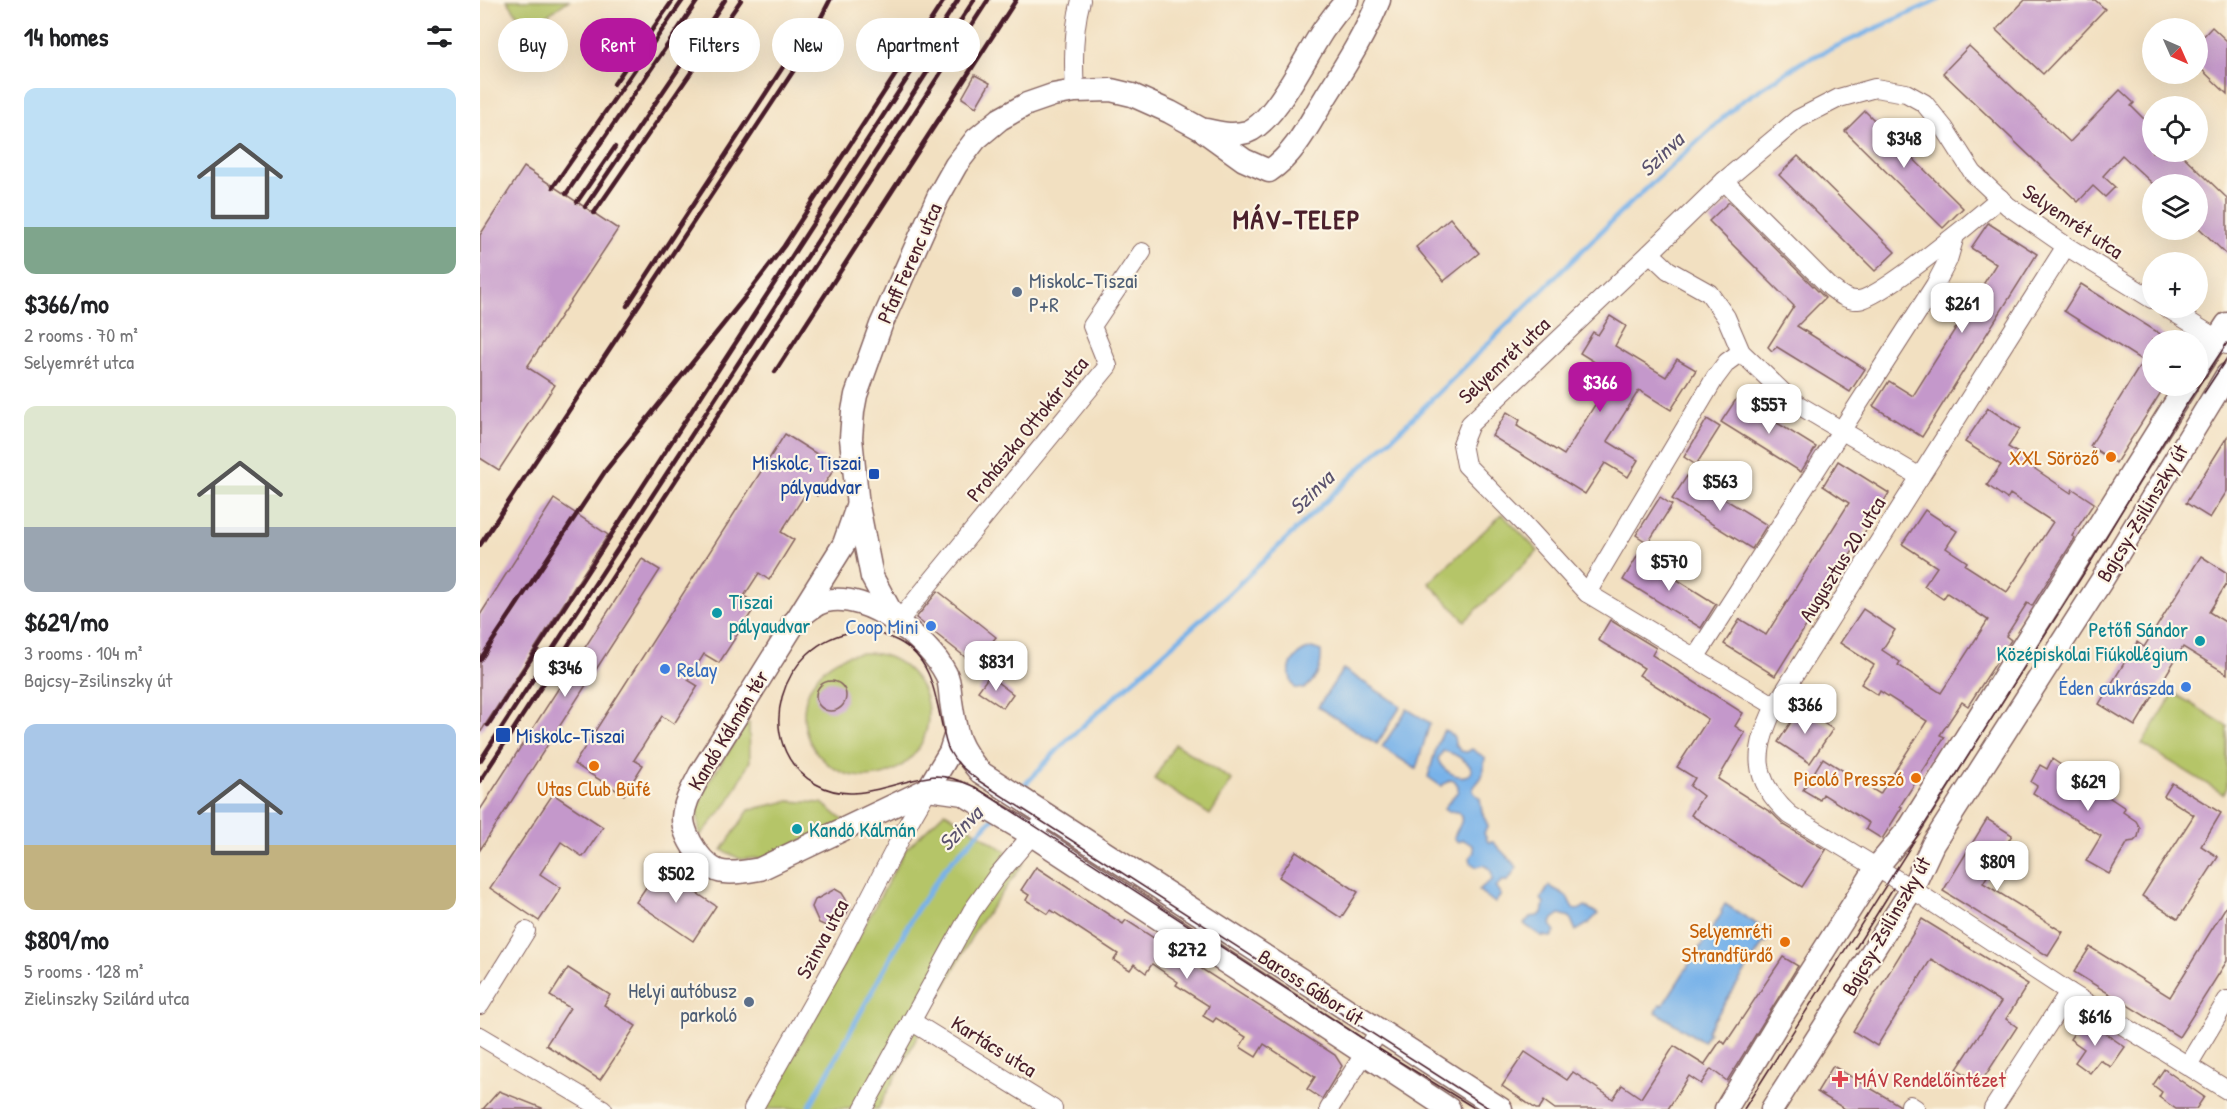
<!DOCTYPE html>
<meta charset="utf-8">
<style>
:root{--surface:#fff;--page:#f2f2f2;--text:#202124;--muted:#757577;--accent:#b5179e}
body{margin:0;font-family:"Patrick Hand",sans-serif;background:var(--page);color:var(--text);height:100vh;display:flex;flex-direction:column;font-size:22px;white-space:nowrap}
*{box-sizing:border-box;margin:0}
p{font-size:20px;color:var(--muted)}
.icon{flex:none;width:33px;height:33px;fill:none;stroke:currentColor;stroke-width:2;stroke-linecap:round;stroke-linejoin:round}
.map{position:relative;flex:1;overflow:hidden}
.panel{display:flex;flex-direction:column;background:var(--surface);width:480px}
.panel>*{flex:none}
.top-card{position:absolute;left:18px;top:18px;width:570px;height:54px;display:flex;gap:12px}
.needle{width:39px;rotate:135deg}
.controls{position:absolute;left:1662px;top:18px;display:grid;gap:12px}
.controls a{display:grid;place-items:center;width:66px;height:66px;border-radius:50%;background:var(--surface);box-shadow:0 6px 24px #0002;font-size:30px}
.price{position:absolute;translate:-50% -51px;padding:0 14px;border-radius:12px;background:#fff;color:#222;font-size:20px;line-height:39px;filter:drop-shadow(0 2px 3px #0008)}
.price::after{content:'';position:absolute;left:50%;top:36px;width:18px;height:14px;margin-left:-9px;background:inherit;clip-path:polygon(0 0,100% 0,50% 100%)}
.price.selected{background:var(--accent);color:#fff}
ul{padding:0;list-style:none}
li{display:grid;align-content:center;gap:12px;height:318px;padding:0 24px}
li span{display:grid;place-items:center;height:186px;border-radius:12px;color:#555}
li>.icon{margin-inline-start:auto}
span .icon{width:108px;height:108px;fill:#fffc;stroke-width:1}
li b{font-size:26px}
h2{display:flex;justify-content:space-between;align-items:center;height:72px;padding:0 24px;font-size:26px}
.tag{padding:0 21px;border-radius:27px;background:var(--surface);box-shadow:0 6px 24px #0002;font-size:21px;line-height:54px}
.tag.selected{background:var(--accent);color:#fff}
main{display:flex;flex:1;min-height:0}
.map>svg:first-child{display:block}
.green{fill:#b5c568;stroke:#80724a;stroke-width:1.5}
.water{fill:#78b2e9;stroke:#61688a;stroke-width:1.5;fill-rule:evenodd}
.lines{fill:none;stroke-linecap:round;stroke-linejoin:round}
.stream{stroke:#78b2e9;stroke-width:5}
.building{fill:#c498cb}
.minor-casing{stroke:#856360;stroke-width:20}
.tertiary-casing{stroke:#856360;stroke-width:25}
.minor{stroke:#fff;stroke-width:18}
.tertiary{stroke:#fff;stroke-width:22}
.tram{stroke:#4a1f2b;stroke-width:1.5}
.rail{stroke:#4a1f2b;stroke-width:4.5}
.service-dot{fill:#5c6f8a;stroke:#fcf5e5;stroke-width:2}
.food-dot{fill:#e8710a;stroke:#fcf5e5;stroke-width:2}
.transit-dot{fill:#1a4fb4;stroke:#fcf5e5;stroke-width:2}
.culture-dot{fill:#0f9aa8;stroke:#fcf5e5;stroke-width:2}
.shop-dot{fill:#3f7fe0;stroke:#fcf5e5;stroke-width:2}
.health-dot{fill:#e0444e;stroke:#fcf5e5;stroke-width:2}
.labels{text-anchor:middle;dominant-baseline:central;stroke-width:4.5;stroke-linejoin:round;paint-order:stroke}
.street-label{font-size:21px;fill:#4a1f2b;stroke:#fcf5e5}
.service-label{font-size:21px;fill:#4e5e75;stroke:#fcf5e5;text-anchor:start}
.food-label{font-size:21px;fill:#c56008;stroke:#fcf5e5;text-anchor:end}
.transit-label{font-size:21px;fill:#164399;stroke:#fcf5e5;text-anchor:end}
.culture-label{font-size:21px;fill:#0d838f;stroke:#fcf5e5;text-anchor:start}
.shop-label{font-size:21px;fill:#366cbe;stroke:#fcf5e5;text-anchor:end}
.health-label{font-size:21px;fill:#be3a42;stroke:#fcf5e5;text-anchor:start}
.water-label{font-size:22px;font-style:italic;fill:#5a526e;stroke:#fcf5e5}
.district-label{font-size:27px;font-weight:bold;letter-spacing:1.5px;fill:#4a1f2b;stroke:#fcf5e5}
</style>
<main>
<section class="panel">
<h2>14 homes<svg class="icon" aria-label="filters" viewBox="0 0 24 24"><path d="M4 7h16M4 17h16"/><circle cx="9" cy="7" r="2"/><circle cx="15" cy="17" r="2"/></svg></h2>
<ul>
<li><span style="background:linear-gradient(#bfe0f5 75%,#7fa58c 0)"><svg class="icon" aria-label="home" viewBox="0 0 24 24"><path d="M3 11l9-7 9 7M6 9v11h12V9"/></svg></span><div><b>$366/mo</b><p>2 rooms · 70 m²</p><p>Selyemrét utca</p></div></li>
<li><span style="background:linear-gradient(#dfe7d0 65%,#9aa5b1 0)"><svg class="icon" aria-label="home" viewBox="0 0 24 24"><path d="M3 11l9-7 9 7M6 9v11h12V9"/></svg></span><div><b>$629/mo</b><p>3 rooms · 104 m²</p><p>Bajcsy-Zsilinszky út</p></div></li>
<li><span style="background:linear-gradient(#a9c7e8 65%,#c2b280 0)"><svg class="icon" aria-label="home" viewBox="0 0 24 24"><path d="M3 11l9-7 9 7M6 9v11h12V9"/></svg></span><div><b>$809/mo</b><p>5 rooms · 128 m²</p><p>Zielinszky Szilárd utca</p></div></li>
</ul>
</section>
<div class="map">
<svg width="1747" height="1109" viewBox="0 0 1747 1109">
<rect width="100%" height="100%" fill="#fcf5e5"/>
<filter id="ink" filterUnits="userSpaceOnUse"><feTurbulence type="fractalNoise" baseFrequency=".0167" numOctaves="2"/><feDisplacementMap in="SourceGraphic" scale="12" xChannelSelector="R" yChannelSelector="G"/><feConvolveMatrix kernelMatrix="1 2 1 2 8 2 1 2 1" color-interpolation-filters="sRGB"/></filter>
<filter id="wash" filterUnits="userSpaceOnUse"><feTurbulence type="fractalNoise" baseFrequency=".008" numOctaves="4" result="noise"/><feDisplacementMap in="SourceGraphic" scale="24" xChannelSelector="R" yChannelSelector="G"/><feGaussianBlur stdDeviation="1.35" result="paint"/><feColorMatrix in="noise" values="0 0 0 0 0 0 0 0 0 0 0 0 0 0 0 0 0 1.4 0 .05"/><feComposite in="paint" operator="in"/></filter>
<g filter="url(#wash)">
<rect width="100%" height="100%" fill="#f2e0c1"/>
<g class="green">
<path d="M27 0H89L47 29Z"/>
<path d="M1022 514 1058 551 985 621 949 583Z"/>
<circle cx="386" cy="715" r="62"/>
<path d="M1694 693 1747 726V788L1743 794 1662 744Z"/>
<path d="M269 723 270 761 248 803 220 836 217 809 228 783 266 724Z"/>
<path d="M695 744 752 780 730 815 674 779Z"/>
<path d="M308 801 342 803 365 822 283 858 260 859 242 850 269 810Z"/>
<path d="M465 812 544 863 497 927 398 1109H285L426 849Z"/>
</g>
<g class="water">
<path d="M832 648 841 651C842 668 837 679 824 689L815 688C803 670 812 653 832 648Z"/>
<path d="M863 669 921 706 897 744 838 707Z"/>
<path d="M927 709 950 723 936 769 902 747Z"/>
<path d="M964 730 974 737 975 744 981 751 987 752 992 749 1005 758C1004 763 1004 774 1001 778 995 787 987 789 1000 798L1002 812 1008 826 1004 833 1008 842H1013L1037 867 1028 881H1022L1016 887 1021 895 1015 903 998 890 1012 880C1013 872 1010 868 1003 865L997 867 991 863 990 857 994 852 993 846 984 840 978 842 974 838C976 827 987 822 978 812L968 811 964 808 978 791V786L975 781 970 780 961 786 948 777 957 745ZM963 751C973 752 987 761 992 769L991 773C980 782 962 771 958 759Z"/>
<path d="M1069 886C1074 889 1084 893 1087 897 1092 904 1092 916 1105 906L1118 914 1108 924 1096 931 1090 917 1080 914 1073 919 1071 924 1075 932 1071 937 1061 936 1044 924 1050 917 1058 916 1062 913 1064 903 1061 899Z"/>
<path d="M1245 904 1292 934 1286 943 1284 942 1227 1031 1229 1032 1223 1042 1176 1012 1180 1004 1183 1005 1242 913 1241 911Z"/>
</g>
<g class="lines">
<g class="stream">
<path d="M540 790 585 742 738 604 937 414 1139 214 1259 103 1322 62 1458 0"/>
<path d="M328 1109 436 911 466 867 513 818"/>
</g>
</g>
<g id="blocks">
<g class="building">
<path d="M1545 0H1615L1625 9 1563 74 1516 30Z"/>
<path d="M1732 27 1747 41V94L1718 66V42Z"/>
<path d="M1489 46 1590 142 1640 90 1654 103 1651 106 1672 127V152H1699L1747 198V255L1718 227V184H1673L1642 155 1623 176 1635 187 1625 197 1613 186 1598 202 1463 73Z"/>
<path d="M495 75 510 83 496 107 482 98Z"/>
<path d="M1385 111 1483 208 1463 228 1365 131Z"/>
<path d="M1318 156 1415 252 1395 271 1299 175Z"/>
<path d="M44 167 138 229 47 367 75 385 19 470 0 458V235Z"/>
<path d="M1249 202 1345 298 1317 326 1385 369 1370 392 1297 347 1292 351 1288 347 1314 306 1229 221Z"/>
<path d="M970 218 999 253 964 281 936 247Z"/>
<path d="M1508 223 1557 254 1442 437 1393 406 1409 381 1433 396 1516 264 1491 248Z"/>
<path d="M1601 284 1690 340H1672V386H1685L1636 463 1610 446 1663 361 1584 311Z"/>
<path d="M1130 316 1146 326 1135 346 1186 377 1197 359 1216 370 1191 410 1159 390 1127 441 1158 460 1148 477 1125 463 1105 494 1012 436 1027 412 1040 420 1037 426 1084 455 1134 374 1100 353 1113 332 1118 335Z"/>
<path d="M1257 398 1336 447 1321 472 1241 422Z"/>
<path d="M1508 408 1540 429 1528 447 1552 462 1549 465 1591 493 1593 489 1614 503 1592 536 1595 538 1552 606 1547 603 1526 636 1531 640 1488 706 1482 702 1460 735 1465 737 1420 806 1422 807 1402 839 1386 829 1389 823 1343 794 1340 800 1323 790 1343 758 1400 794 1447 721 1400 691 1398 695 1381 684 1394 665 1360 643 1383 609 1415 630 1402 650 1420 662 1418 665 1461 693 1508 620 1467 593 1463 599 1444 586 1457 567 1422 544 1433 528 1445 510 1477 531 1466 548 1487 562 1485 565 1527 592 1573 522 1530 494 1527 499 1507 485 1521 465 1485 442Z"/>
<path d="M1227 419 1240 427 1216 465 1204 457Z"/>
<path d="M305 434 356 466 337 496 328 490 301 532 314 540 289 580 279 573 264 596 277 604 239 663 224 654 208 680 218 686 194 724 182 716 154 760 163 765 144 795 94 764Z"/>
<path d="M1747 437V491L1730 518 1706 503Z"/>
<path d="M1358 461 1409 493 1295 676 1244 644 1260 619 1286 635 1369 503 1343 486Z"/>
<path d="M1207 476 1287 525 1272 549 1192 499Z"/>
<path d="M1180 497 1192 505 1168 543 1156 535Z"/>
<path d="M74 499 128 535 0 733V615Z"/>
<path d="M1158 555 1236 604 1221 628 1143 580Z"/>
<path d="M1721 556 1747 573V583L1729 612 1747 623V674L1703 647 1655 726 1619 704 1657 642 1664 647Z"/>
<path d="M162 559 180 570 0 850V810Z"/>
<path d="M458 591 516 637 494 664 436 618Z"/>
<path d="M1130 620 1176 648 1172 655 1263 713 1255 726 1265 733 1238 779 1292 813 1304 825 1346 850 1322 887 1211 815 1223 796 1210 786 1215 778 1197 767 1228 719 1159 675 1164 668 1118 640Z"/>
<path d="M509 676 533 694 523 708 498 691Z"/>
<circle cx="351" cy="696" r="15"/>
<path d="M1320 708 1353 729 1330 763 1298 742Z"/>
<path d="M1572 759 1645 808 1643 812 1656 821 1660 828 1658 837 1654 841 1648 842 1629 874 1606 861 1621 836 1553 793 1557 786 1551 782 1560 765 1567 769Z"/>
<path d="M1692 783 1741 813 1721 846 1738 857 1698 919 1662 896 1714 815 1684 796Z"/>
<path d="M73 794 123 827 103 857 81 842 60 874 81 888 59 921 10 888Z"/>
<path d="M1507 819 1532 835 1503 883 1583 932 1568 956 1463 891Z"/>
<path d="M816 851 878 892 861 918 799 877Z"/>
<path d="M556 867 643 924 646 920 855 1055 862 1066 842 1099 827 1089 835 1077 784 1044 776 1057 760 1047 766 1037 736 1018 733 1022 723 1016 729 1006 696 985 698 982 672 964 666 973 654 964 650 970 634 960 638 954 571 910 568 914 546 900 549 895 541 890Z"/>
<path d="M179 868 236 906 213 941 156 902Z"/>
<path d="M355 889 362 893 370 906 366 915 346 926 339 923 332 907 335 900Z"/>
<path d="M1747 905V961L1699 1037 1594 972 1610 947 1690 997Z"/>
<path d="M1442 919 1548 984 1526 1019 1537 1027 1500 1084 1477 1069 1521 1002 1451 959 1397 1046 1373 1031Z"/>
<path d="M1303 957 1318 966 1247 1081 1231 1069 1221 1084 1209 1076 1188 1109H1075L1064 1101 1059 1109H1056L1022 1086 1045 1052 1087 1080 1093 1072 1133 1099 1142 1085 1161 1098 1194 1046 1226 1066 1224 1065 1241 1040 1245 1044Z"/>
<path d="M88 968 130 995 124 1005 156 1026 120 1080 66 1045 90 1008 70 996Z"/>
<path d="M1604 1019 1645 1047 1631 1067 1620 1060 1610 1073 1595 1062 1604 1049 1590 1039Z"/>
<path d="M1353 1066 1419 1105 1420 1109H1365L1337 1092Z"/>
<path d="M1684 1069 1724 1097 1716 1109H1696L1679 1097 1682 1092 1673 1085Z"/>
<path d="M19 1091 62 1108V1109H3Z"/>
</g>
</g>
</g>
<g filter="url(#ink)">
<use href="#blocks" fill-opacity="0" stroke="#856360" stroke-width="1.5"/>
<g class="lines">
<g class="minor-casing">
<g id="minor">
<path d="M595 91C593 61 593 29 601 0"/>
<path d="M1244 181 1350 287C1358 293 1367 301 1378 300 1400 299 1498 217 1520 198"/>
<path d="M1586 246 1295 706C1274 750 1270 779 1310 815L1432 889 1589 992 1747 1090"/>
<path d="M1170 253 1188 270 1229 293 1246 317 1261 352 1312 401 1440 477"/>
<path d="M1687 308 1747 345"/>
<path d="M1107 593 1235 378 1247 362 1261 352"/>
<path d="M417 623 628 366 612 326 662 252"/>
<path d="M1215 658 1455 285 1468 260 1475 236"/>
<path d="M1295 706 1107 593 1042 522 986 465 982 444 990 424 1170 253 1244 181 1318 119 1359 98 1395 88 1426 93 1444 103 1465 129 1493 173 1528 206 1586 246 1672 299"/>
<path d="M0 1005 46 931"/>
<path d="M431 1021 573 1109"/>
<path d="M0 1036 123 1109"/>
<path d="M1708 1065 1747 1000"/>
<path d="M1430 1105 1436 1109"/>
<path d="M273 1109 359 957 429 822 448 789"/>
<path d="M383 1109 492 911 517 876 568 816"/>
<path d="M849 1109 899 1031"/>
<path d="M1513 1109 1589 992"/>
</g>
</g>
<g class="tertiary-casing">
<g id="tertiary">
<path d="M726 130C739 133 753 136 767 132 795 122 826 55 844 29 851 19 859 9 867 0"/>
<path d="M1718 368 1747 324"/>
<path d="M377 507 364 544 220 774C213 788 204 802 203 818 203 836 224 870 243 872 256 874 268 871 280 869L448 789 470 752 476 733"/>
<path d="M417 623 392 577 378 506 371 438 373 411 376 395 401 325 458 197 476 165 496 139 520 119 547 104 573 95 595 91 631 90 652 95 690 112 721 129 764 160 789 171C815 154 829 124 845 98 865 66 885 35 899 0"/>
<path d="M312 624C323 615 332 605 346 601 387 591 448 639 466 674 470 681 470 693 471 701 476 735 477 745 500 772L1021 1109"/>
<path d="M448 789 483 794 552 835 969 1109"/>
<path d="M1246 1109 1304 1013 1397 867 1430 827 1706 386"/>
<path d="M1292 1109 1432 889 1453 844 1622 580 1747 375"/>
</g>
</g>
<use href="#minor" class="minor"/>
<use href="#tertiary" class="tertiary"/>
<g class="tram">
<path d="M1724 393 1747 358"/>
<path d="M1375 949 1413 888"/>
<path d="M996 1109 891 1044 495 787C482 782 470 776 456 776 415 779 376 807 336 784 268 745 301 641 374 632 389 630 404 634 418 641 453 659 455 696 463 730 465 737 466 746 470 752 476 764 488 772 499 781L1010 1109"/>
<path d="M1264 1109 1606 570 1704 408 1747 343"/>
</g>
<g class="rail">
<path d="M134 84 193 0"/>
<path d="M73 187 203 0"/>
<path d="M86 194 218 0"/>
<path d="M97 202 135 147"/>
<path d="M105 207 245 0"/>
<path d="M114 213 261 0"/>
<path d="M147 306 329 27"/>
<path d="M295 372 536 0"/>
<path d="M0 545 314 70 350 0"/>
<path d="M0 660 126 470 266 296 304 246 464 0"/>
<path d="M8 725 478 0"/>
<path d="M0 761 494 0"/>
<path d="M0 781 508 0"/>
</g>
</g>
</g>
<g class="service-dot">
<circle cx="537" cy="292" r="6"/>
<circle cx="269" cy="1002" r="6"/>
</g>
<g class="food-dot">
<circle cx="1631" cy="457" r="6"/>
<circle cx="114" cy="766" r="6"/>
<circle cx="1436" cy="778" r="6"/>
<circle cx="1305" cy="942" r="6"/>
</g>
<g class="transit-dot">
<rect x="388" y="468" width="12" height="12" rx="3"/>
<rect x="15" y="727" width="16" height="16" rx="3"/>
</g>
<g class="culture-dot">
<circle cx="237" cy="613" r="6"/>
<circle cx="1720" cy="641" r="6"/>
<circle cx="317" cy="829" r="6"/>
</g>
<g class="shop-dot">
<circle cx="451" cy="626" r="6"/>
<circle cx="185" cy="669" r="6"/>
<circle cx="1706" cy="687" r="6"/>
</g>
<path class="health-dot" d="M1357 1070h6v6h6v6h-6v6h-6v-6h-6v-6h6z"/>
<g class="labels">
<g class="street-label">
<text transform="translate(1593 221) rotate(34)">Selyemrét utca</text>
<text transform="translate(429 263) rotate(-66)">Pfaff Ferenc utca</text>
<text transform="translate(1024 360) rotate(-43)">Selyemrét utca</text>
<text transform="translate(547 429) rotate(-51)">Prohászka Ottokár utca</text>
<text transform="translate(1662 513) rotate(-59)">Bajcsy-Zsilinszky út</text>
<text transform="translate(1362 559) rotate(-58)">Augusztus 20. utca</text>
<text transform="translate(248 730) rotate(-59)">Kandó Kálmán tér</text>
<text transform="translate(1406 926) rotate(-60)">Bajcsy-Zsilinszky út</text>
<text transform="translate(342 939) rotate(-62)">Szinva utca</text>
<text transform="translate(831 987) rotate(33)">Baross Gábor út</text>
<text transform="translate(514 1046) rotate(32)">Kartács utca</text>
</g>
<g class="service-label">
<text x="549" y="280">Miskolc-Tiszai<tspan x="549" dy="24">P+R</tspan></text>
<text x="257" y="990" text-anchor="end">Helyi autóbusz<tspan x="257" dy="24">parkoló</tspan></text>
</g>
<g class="food-label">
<text x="1619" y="457">XXL Söröző</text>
<text x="1424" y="778">Picoló Presszó</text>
<text x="114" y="788" text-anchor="middle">Utas Club Büfé</text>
<text x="1293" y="930">Selyemréti<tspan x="1293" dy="24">Strandfürdő</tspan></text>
</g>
<g class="transit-label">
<text x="382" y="462">Miskolc, Tiszai<tspan x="382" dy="24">pályaudvar</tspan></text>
<text x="36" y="735" text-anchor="start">Miskolc-Tiszai</text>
</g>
<g class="culture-label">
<text x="249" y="601">Tiszai<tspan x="249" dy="24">pályaudvar</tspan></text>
<text x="1708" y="629" text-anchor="end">Petőfi Sándor<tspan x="1708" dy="24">Középiskolai Fiúkollégium</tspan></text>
<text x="329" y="829">Kandó Kálmán</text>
</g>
<g class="shop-label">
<text x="439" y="626">Coop Mini</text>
<text x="197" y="669" text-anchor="start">Relay</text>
<text x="1694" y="687">Éden cukrászda</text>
</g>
<g class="health-label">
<text x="1374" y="1079">MÁV Rendelőintézet</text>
</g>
<g class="water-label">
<text transform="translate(1181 154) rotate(-44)">Szinva</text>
<text transform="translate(831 492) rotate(-44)">Szinva</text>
<text transform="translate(480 828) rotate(-46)">Szinva</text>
</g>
<g class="district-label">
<text x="817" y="219">MÁV-TELEP</text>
</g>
</g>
</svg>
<div class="controls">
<a><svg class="needle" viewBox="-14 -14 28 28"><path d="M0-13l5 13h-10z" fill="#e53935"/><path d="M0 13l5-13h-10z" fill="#757577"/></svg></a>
<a><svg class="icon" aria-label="locate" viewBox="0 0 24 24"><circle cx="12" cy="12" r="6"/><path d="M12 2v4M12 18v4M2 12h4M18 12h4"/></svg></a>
<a><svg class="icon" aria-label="layers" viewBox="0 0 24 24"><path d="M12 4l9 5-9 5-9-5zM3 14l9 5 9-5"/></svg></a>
<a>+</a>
<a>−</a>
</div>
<b class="price" style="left:1424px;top:169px">$348</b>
<b class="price" style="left:1482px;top:334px">$261</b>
<b class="price selected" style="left:1120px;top:413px">$366</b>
<b class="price" style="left:1289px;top:435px">$557</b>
<b class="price" style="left:1240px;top:512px">$563</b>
<b class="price" style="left:1189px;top:592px">$570</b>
<b class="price" style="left:516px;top:692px">$831</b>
<b class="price" style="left:85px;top:698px">$346</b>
<b class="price" style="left:1325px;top:735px">$366</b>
<b class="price" style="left:1608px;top:812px">$629</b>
<b class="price" style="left:1517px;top:892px">$809</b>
<b class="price" style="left:196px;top:904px">$502</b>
<b class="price" style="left:707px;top:980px">$272</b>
<b class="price" style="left:1615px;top:1047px">$616</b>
<div class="top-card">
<a class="tag">Buy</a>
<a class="tag selected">Rent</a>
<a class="tag">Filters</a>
<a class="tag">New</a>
<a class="tag">Apartment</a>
</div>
</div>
</main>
